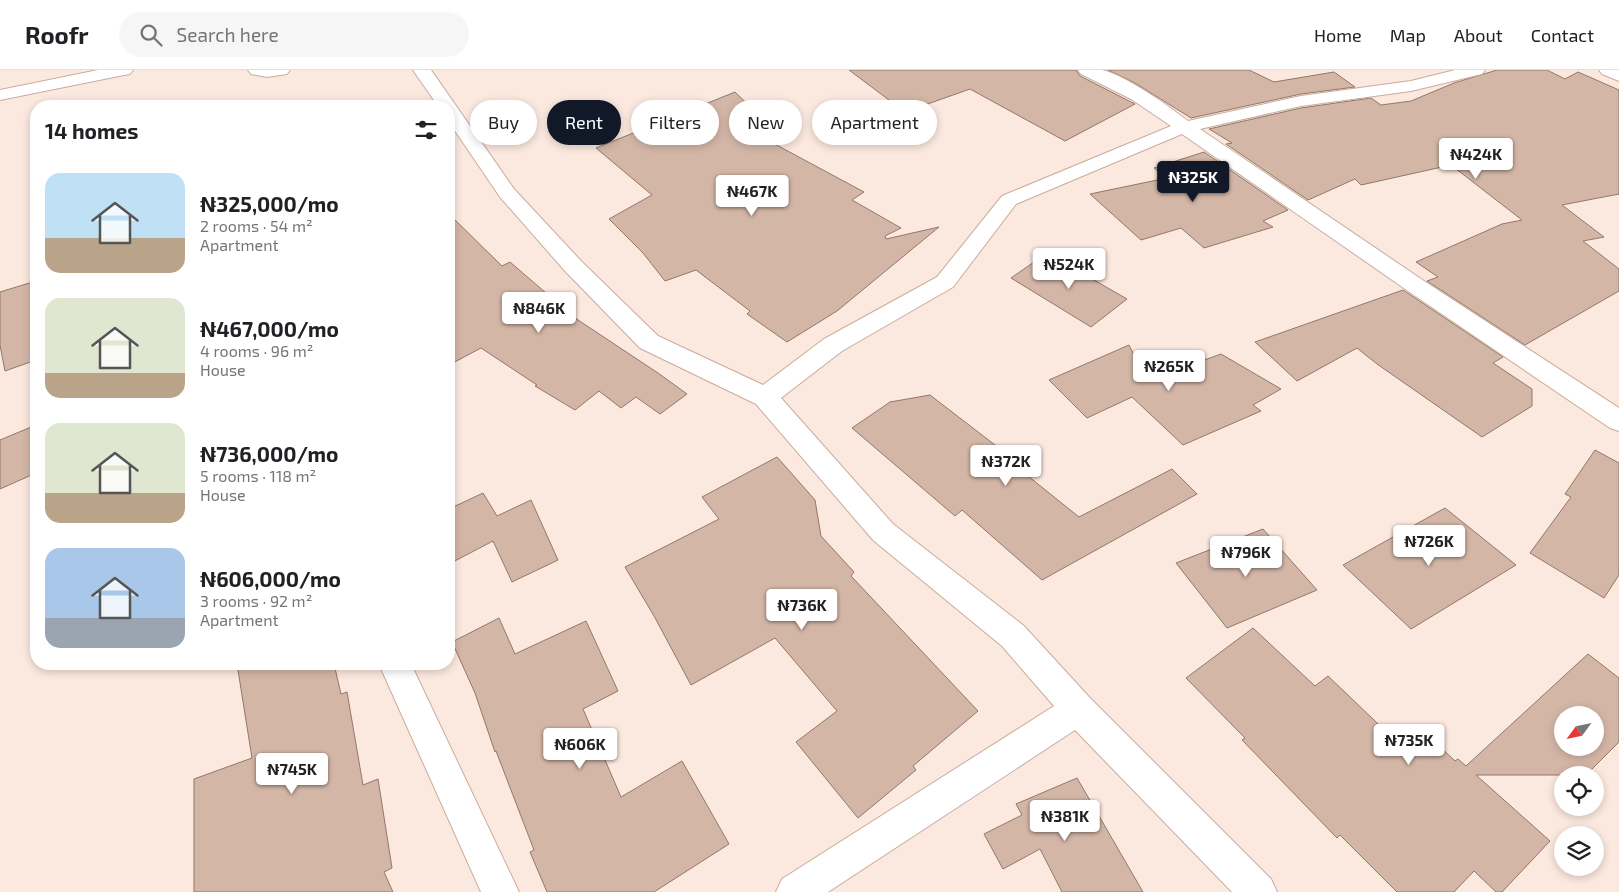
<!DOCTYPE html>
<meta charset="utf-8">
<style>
:root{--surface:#fff;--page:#f6f6f6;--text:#202124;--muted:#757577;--line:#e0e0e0;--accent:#111827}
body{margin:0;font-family:"Exo 2",sans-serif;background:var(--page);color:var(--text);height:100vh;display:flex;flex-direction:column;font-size:19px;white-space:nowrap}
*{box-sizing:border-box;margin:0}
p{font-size:16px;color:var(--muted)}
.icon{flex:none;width:28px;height:28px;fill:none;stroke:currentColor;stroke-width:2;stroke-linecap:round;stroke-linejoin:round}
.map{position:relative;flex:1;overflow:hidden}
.panel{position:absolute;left:30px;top:30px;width:425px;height:570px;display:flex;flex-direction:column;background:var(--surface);border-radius:20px;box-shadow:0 2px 8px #0003}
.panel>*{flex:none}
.guide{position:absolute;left:470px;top:30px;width:475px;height:45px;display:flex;gap:10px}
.needle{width:32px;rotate:237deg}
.controls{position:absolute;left:1554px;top:636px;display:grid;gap:10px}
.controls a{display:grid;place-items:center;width:50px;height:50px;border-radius:50%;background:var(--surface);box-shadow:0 2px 8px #0003;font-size:25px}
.price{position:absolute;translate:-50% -42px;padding:0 11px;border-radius:5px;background:#fff;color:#222;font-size:16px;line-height:32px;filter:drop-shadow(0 1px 2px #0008)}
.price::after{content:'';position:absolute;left:50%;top:30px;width:15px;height:11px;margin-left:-8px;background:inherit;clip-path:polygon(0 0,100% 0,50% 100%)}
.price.selected{background:var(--accent);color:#fff}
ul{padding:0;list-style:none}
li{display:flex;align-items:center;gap:15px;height:125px;padding:0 15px}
li span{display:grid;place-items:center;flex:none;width:140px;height:100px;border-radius:15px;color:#555}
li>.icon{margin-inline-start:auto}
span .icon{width:60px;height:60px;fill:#fffc;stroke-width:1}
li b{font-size:21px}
h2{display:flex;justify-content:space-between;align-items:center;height:60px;padding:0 15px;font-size:21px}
.chip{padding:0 18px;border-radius:22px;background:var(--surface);box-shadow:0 2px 8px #0003;font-size:18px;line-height:45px}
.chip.selected{background:var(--accent);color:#fff}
header{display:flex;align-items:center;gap:30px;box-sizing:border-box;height:70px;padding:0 25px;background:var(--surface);border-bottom:1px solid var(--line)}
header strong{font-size:24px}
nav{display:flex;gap:28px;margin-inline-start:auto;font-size:18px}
.search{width:350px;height:45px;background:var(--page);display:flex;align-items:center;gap:12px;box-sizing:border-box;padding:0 18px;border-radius:28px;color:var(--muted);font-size:19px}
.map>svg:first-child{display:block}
.building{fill:#d4b6a7;stroke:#937769;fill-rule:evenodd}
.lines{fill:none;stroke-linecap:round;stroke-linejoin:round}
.street-casing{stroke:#c9ac9d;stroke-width:2}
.street{fill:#fff;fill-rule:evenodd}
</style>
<header>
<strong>Roofr</strong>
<div class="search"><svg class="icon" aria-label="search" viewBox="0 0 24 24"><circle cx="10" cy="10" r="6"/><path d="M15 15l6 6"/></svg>Search here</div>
<nav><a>Home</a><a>Map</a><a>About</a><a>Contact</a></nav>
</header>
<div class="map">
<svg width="1619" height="822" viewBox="0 0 1619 822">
<rect width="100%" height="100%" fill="#fbe8de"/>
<g class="building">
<path d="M849 0H1076L1080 6 1135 34 1065 71 970 19 905 42Z"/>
<path d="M1108 0H1249L1274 12 1334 2 1355 17 1301 24 1191 48 1135 13Z"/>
<path d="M1497 0H1547L1565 9 1578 2 1619 20V124L1562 135 1604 167 1583 171 1619 199V221L1525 275 1427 211 1438 207 1416 192 1502 154 1522 150 1451 95 1361 115 1355 109 1308 130 1226 74 1232 73 1209 59 1301 38 1371 28 1381 35 1411 31 1454 13Z"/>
<path d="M735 22 772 58 756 64 864 122 852 130 901 158 885 166 886 169 939 157 837 241 787 272 747 244 750 241 696 200 665 211 643 183 609 149 652 125 596 78Z"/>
<path d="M1204 82 1288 140 1263 151 1273 157 1204 178 1181 158 1141 170 1090 124 1167 108 1154 98Z"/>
<path d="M449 144 502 196 510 192 575 248 658 303 687 324 660 344 636 327 621 338 599 321 575 340 535 316 537 315 481 278 449 295Z"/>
<path d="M1047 183 1127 229 1091 257 1011 208Z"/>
<path d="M36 211V290L5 301 0 275V222Z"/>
<path d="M1403 220 1503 287 1493 293 1532 319V336L1482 367 1377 294 1357 278 1297 311 1255 272Z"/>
<path d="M1129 275 1147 311 1221 284 1281 319 1253 335 1261 341 1183 375 1132 327 1087 348 1049 310Z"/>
<path d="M930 325 1021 395 1018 398 1079 447 1172 399 1197 424 1042 510 962 440 955 446 852 358 890 332Z"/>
<path d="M36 355V403L0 419V370Z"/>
<path d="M1595 380 1619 393V505L1604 528 1530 483 1571 427 1565 424Z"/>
<path d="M777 387 815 430 821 466 854 502 851 506 978 641 913 696 916 700 858 748 796 672 837 641 775 568 691 615 654 546 625 497 719 449 702 427Z"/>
<path d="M483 423 497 446 531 430 558 490 512 512 493 471 449 494V439Z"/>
<path d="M1445 438 1516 495 1411 559 1343 495Z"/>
<path d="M1263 459 1317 520 1227 558 1176 493Z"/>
<path d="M499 548 515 584 586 551 618 621 583 639 621 727 682 691 729 774 654 822H547L530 782 534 780 496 681 495 682 475 623 452 572Z"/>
<path d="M1253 558 1315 616 1328 606 1397 672 1417 655 1455 691 1458 689 1466 696 1588 584 1619 608V672L1586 705H1476L1550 771 1502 822H1496L1474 801 1454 822H1397L1340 765 1337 768 1242 670 1245 668 1186 608ZM1562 645H1595V678H1562Z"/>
<path d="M237 594H334L341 624 347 622 363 715 378 709 392 798 384 802 393 822H194V709L252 688Z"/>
<path d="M1077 708 1143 822H1062L1040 779 1003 799 984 764 1022 745 1016 734Z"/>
</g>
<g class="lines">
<g class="street-casing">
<g id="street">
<path d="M98 0H133L130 4 124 5 0 30V20Z"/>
<path d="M248 0H290L287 4 267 7 251 4Z"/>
<path d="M413 0H431L514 119 581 191 658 266 763 315 824 269 937 207 1002 126 1171 56 1131 29 1081 4 1078 0C1086 0 1095 0 1102 0 1125 5 1169 36 1188 51L1301 26 1411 11 1455 0H1485L1482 4 1411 21 1301 36 1200 59 1424 211 1619 338V361L1610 358 1408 221 1182 64 1016 134 953 217 842 281 781 328 893 454 1024 556 1090 628 1271 809 1277 822H1232L1075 660 828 822H776L782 809 1054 636 1002 576 873 470 756 334 640 278 565 201 500 127 449 52V36H438Z"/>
<path d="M1599 0H1619V11L1602 4Z"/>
<path d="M379 594H411L519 822H481Z"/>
</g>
</g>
<use href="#street" class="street"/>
</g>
</svg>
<div class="controls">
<a><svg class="needle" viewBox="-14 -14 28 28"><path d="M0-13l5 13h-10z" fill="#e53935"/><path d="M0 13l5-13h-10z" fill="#757577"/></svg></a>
<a><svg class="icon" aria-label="locate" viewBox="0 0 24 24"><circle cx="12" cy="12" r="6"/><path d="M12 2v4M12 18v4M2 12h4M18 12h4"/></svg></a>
<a><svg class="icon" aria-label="layers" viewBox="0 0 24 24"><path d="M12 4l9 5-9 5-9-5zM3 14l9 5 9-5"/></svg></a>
</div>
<b class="price" style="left:1476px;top:110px">₦424K</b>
<b class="price selected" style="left:1193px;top:133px">₦325K</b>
<b class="price" style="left:752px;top:147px">₦467K</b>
<b class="price" style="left:1069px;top:220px">₦524K</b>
<b class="price" style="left:539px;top:264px">₦846K</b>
<b class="price" style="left:1169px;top:322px">₦265K</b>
<b class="price" style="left:1006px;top:417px">₦372K</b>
<b class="price" style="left:1429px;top:497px">₦726K</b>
<b class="price" style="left:1246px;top:508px">₦796K</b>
<b class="price" style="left:802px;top:561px">₦736K</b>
<b class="price" style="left:1409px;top:696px">₦735K</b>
<b class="price" style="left:580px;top:700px">₦606K</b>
<b class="price" style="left:292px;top:725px">₦745K</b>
<b class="price" style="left:1065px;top:772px">₦381K</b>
<div class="guide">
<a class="chip">Buy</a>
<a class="chip selected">Rent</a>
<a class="chip">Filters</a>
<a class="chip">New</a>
<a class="chip">Apartment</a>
</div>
<section class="panel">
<h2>14 homes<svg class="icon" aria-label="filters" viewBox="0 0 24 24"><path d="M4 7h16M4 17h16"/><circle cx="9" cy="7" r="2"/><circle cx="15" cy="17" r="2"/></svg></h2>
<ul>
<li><span style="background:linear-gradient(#bfe0f5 65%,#b9a48a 0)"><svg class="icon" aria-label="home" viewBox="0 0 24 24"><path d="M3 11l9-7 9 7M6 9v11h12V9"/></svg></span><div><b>₦325,000/mo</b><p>2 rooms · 54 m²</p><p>Apartment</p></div></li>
<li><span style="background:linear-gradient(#dfe7d0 75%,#b9a48a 0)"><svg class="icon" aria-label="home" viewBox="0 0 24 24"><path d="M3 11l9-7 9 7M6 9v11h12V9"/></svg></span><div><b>₦467,000/mo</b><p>4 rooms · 96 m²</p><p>House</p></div></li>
<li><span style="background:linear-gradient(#dfe7d0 70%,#b9a48a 0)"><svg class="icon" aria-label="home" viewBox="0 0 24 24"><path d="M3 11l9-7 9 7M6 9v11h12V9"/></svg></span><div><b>₦736,000/mo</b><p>5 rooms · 118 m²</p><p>House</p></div></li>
<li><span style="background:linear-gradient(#a9c7e8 70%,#9aa5b1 0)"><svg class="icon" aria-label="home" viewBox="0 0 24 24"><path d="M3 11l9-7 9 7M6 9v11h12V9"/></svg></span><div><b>₦606,000/mo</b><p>3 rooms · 92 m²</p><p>Apartment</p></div></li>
</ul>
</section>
</div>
